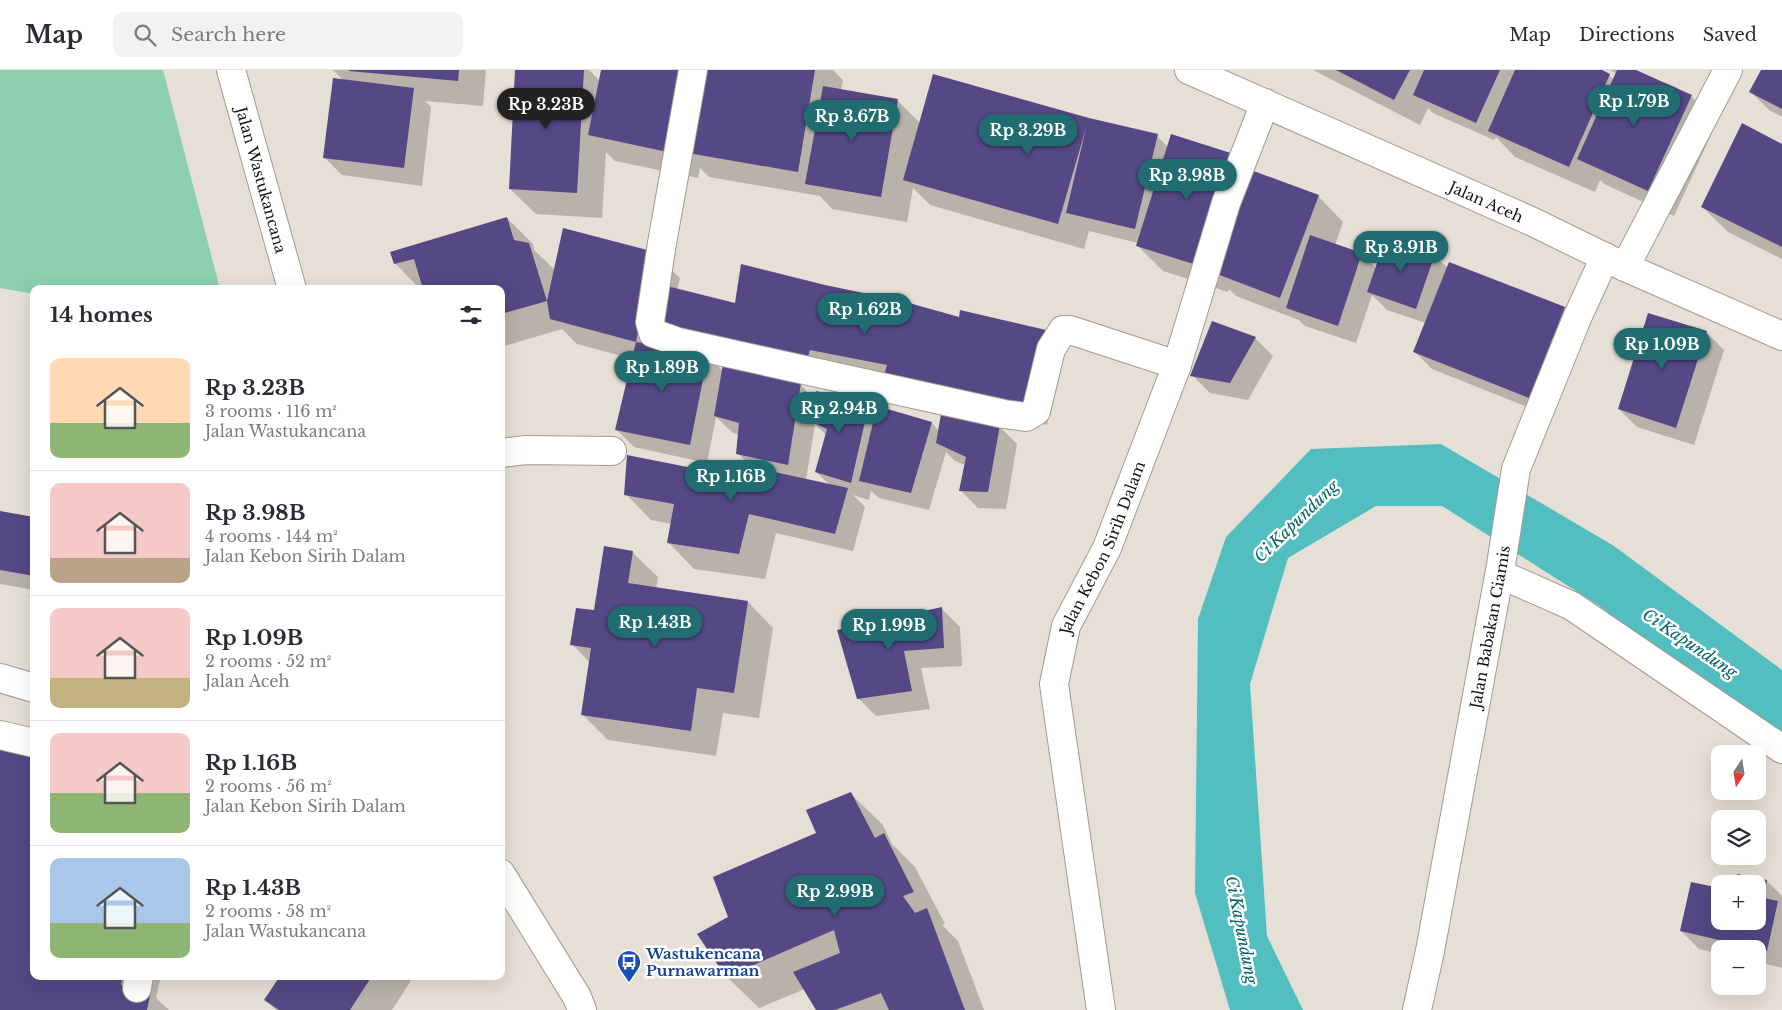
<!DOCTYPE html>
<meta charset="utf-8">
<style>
:root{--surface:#fff;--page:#f2f2f3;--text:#2b2b33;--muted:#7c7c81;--line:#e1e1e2;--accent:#216c70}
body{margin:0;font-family:"Libre Baskerville",serif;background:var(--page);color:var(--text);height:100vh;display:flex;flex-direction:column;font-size:19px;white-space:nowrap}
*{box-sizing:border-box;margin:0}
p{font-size:16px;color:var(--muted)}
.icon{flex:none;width:28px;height:28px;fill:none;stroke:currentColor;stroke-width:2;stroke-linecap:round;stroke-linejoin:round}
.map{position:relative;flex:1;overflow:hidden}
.panel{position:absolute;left:30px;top:215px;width:475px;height:695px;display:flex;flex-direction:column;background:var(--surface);border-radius:10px;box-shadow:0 5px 20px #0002}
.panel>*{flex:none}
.needle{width:32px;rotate:192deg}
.fabs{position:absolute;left:1711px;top:675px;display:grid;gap:10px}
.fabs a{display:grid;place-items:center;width:55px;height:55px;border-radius:10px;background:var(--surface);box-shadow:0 5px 20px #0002;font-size:25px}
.price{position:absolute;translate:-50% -42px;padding:0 11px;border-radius:18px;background:var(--accent);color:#fff;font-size:16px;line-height:32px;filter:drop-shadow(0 1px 2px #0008)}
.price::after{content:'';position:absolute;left:50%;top:30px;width:15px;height:11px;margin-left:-8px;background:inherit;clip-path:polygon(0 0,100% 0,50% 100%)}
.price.current{background:#222;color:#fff}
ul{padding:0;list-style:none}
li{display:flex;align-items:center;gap:15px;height:125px;padding:0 20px}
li+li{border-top:1px solid var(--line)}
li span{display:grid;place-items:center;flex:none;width:140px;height:100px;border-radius:10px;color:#555}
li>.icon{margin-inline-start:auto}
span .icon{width:60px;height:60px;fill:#fffc;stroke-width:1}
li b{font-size:21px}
h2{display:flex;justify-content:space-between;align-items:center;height:60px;padding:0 20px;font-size:21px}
header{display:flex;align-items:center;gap:30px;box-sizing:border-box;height:70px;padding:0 25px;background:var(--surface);border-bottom:1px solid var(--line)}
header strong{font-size:24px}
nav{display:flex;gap:28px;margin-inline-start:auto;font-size:18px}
.search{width:350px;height:45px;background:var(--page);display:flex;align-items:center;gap:12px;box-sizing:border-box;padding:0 18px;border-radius:10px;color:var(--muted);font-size:19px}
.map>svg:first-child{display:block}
.green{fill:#8cd0b0}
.water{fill:#52bebf}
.shadow{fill:#0003;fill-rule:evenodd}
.building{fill:#544885}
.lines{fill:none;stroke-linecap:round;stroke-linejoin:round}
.minor-casing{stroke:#a29b93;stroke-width:30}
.major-casing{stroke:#a29b93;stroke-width:30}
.minor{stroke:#fff;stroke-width:28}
.major{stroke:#fff;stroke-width:28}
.labels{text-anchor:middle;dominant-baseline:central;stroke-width:5;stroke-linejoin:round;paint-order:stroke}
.street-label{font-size:15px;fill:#15130f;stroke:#fff}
.transit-label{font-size:15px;font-weight:bold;fill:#164399;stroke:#fff;text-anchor:start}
.water-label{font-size:16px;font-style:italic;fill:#036465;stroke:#fff}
</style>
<header>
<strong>Map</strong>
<div class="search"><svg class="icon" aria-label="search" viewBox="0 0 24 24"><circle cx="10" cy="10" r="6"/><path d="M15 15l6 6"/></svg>Search here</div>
<nav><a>Map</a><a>Directions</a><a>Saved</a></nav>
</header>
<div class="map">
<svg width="1782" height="940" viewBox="0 0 1782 940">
<rect width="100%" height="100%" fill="#e6dfd6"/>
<path class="green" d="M0 0H163L220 219H34V224L0 218Z"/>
<path class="water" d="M1441 374 1614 476 1782 600V673L1598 535 1442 436H1376L1288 488 1250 614 1267 866 1303 940H1230L1195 823 1198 549 1226 467 1311 379Z"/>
<g class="shadow">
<path d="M333 0H486L483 36 425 31 431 37 422 116 342 105 324 87 344 11Z"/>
<path d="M517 0H589L600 11 602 0H833L843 10 841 20 897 30 920 53 1088 49 1157 66 1168 77 1253 102 1318 126 1343 152 1335 175 1362 184 1376 198 1434 185 1448 198 1564 238 1582 256 1547 345 1432 299 1414 281 1426 253 1387 240 1372 225 1356 273 1305 256 1299 250 1236 226 1229 219 1228 222 1163 201 1137 175 1138 173 1089 161 1084 179 930 135 913 118 907 152 832 139 820 126 709 107 700 98 698 108 615 91 606 82 602 148 536 144 510 119Z"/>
<path d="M1313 0H1599L1609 5 1614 10 1617 4 1610 0H1635L1691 26 1717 52 1674 146 1604 114 1600 110 1595 122 1515 87 1496 67 1494 70 1433 43 1428 38 1420 55Z"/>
<path d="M1762 0H1782V47L1769 40 1751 22Z"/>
<path d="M1782 76V189L1728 162 1702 137Z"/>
<path d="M507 148 533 174 534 180 555 200 654 183 680 208 677 220 736 234 960 249 1046 261 1064 279 1047 355 706 284 723 301 800 314 815 330 868 335 877 344 932 353 939 361 999 356 1017 374 1006 439 978 438 960 420 965 395 955 391 946 382 929 440 879 428 871 421 869 430 853 425 865 437 853 481 776 463 765 509 694 499 669 473 672 454 651 450 626 424 759 413 762 403 756 402 738 383 740 365 733 363 716 347 707 393 634 377 616 359 633 289 577 274 562 259 501 277V219H420L395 193ZM815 354 826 365 816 402 830 415 806 410Z"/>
<path d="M1706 262 1724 280 1694 375 1637 357 1619 339Z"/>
<path d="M1255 268 1273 286 1248 330 1210 323 1192 305Z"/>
<path d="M0 442 34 449V520L0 514Z"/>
<path d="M632 482 658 507 656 519 748 532 773 558 759 648 723 643 716 686 608 670 582 644 590 593 572 574 595 542Z"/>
<path d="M942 539 960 557 962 596 921 598 930 639 876 646 858 628Z"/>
<path d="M851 724 883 755 892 774 915 797 945 854 942 855 958 871 984 940H818L805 919 759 938 727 907 699 864 729 847 818 764Z"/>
<path d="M1767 811 1782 826V898L1758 892V879H1720V884L1699 879 1681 861 1720 820V851H1758V814Z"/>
<path d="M34 906H161L156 928 169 940H0Z"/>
<path d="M281 906H414L392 940H276L266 930Z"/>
</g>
<g class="building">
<path d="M349 0H459L458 11 349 1Z"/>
<path d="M515 0H584L577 123 509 119Z"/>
<path d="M601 0H689L672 83 588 65Z"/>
<path d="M696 0H815L798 102 682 82Z"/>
<path d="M1336 0H1410L1394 30Z"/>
<path d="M1424 0H1500L1476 53 1413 25Z"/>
<path d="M1515 0H1602L1610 4 1569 97 1488 61Z"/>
<path d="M1617 0H1636L1692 25 1648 121 1577 89Z"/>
<path d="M1761 0H1782V39L1749 22Z"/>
<path d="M933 4 1089 48 1158 64 1135 159 1066 143 1086 58 1058 154 903 110Z"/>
<path d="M333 8 414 18 404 98 323 88Z"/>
<path d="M823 16 898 29 881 127 805 114Z"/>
<path d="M1742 53 1782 74V177L1701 137Z"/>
<path d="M1171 64 1237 85 1203 197 1136 176Z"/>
<path d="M1248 99 1319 125 1280 228 1209 201Z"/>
<path d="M507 147 514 170 529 173 547 231 563 158 655 182 636 272 550 249 547 231 501 244V219H423L414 189 394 194 390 182Z"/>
<path d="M1310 165 1362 183 1338 256 1286 238Z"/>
<path d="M1386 167 1435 184 1416 239 1367 222Z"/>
<path d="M1449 192 1565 237 1529 328 1413 282Z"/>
<path d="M741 194 825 215 902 231 959 247 960 240 1046 260 1030 337 882 312 887 295 810 280 806 294 657 260 667 216 735 233Z"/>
<path d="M1648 243 1707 261 1676 358 1618 339Z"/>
<path d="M1212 251 1256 267 1230 313 1190 306Z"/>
<path d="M636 272 708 284 690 375 615 360Z"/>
<path d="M723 294 801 313 788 395 736 384 739 353 714 346Z"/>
<path d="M816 321 869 334 851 413 815 402 827 359 810 351Z"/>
<path d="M877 336 932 352 911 423 859 411Z"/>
<path d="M941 344 1000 355 988 422 959 421 966 387 936 373Z"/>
<path d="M627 385 758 411 761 399 848 418 835 464 749 444 739 484 667 473 674 434 624 425Z"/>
<path d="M0 441 34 447V506L0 500Z"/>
<path d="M604 476 633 481 628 513 748 531 734 623 697 618 691 661 581 645 591 578 570 575 576 538 594 540Z"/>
<path d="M942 537 944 578 904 581 912 621 857 629 837 560Z"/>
<path d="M0 673 34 680V906H123L121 915 151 921 147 940H0Z"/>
<path d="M851 722 875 768 884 763 914 822 903 826 915 843 927 838 965 940H889L881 923 835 940H816L793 902 840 883 834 860 726 907 697 864 728 847 713 807 816 763 806 740Z"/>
<path d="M1737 804 1767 810 1764 828 1778 831 1767 881 1680 861 1691 812 1720 818V851H1758V814H1735Z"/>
<path d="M280 906H372L350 940H279L264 930Z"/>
</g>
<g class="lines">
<g class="minor-casing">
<g id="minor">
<path d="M693 0 662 173 650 252 653 263 678 272 1004 344 1026 347 1036 341 1051 279 1063 260H1070L1177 295"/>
<path id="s1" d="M1189 0 1533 152 1625 197 1782 266"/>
<path d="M1625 197 1728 0"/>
<path d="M501 383 526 380 612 381"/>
<path d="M1500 504 1572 536 1782 679"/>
<path d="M0 608 34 618"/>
<path d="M0 665 34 673"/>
<path d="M137 918 139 906"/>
<path id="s2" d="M1101 940 1054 614 1066 556 1107 478 1177 295 1226 133 1265 33"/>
<path id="s3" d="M1417 940 1430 881 1501 495 1516 399 1577 248 1605 187"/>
</g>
</g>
<g class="major-casing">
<g id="major">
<path id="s4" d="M231 0 292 219"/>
<path d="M501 804 577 927 582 940"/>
</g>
</g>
<use href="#minor" class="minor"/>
<use href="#major" class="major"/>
</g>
<defs>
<g id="bus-pin" transform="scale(1.25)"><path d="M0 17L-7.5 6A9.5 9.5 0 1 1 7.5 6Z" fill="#1a4fb4" stroke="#fff"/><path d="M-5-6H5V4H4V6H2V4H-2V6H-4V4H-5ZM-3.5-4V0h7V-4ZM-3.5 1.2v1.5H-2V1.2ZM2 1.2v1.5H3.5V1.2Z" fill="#fff"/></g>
</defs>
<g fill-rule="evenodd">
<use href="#bus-pin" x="629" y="892"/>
</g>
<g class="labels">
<g class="street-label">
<text stroke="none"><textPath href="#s4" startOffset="114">Jalan Wastukancana</textPath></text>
<text stroke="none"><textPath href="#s1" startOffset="325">Jalan Aceh</textPath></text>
<text stroke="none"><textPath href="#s2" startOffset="475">Jalan Kebon Sirih Dalam</textPath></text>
<text stroke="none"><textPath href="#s3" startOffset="390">Jalan Babakan Ciamis</textPath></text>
</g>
<g class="transit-label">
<text x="646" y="883">Wastukencana<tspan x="646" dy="17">Purnawarman</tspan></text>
</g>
<g class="water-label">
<text transform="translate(1296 451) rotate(-44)">Ci Kapundung</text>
<text transform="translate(1690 573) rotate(34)">Ci Kapundung</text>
<text transform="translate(1242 860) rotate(79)">Ci Kapundung</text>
</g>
</g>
</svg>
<div class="fabs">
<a><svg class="needle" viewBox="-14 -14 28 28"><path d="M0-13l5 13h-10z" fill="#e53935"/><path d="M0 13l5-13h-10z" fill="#7c7c81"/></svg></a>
<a><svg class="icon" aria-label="layers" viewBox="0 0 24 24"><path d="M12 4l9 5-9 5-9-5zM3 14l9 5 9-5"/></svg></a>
<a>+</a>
<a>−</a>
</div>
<b class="price" style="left:1634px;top:57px">Rp 1.79B</b>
<b class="price current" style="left:546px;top:60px">Rp 3.23B</b>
<b class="price" style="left:852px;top:72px">Rp 3.67B</b>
<b class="price" style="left:1028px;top:86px">Rp 3.29B</b>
<b class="price" style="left:1187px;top:131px">Rp 3.98B</b>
<b class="price" style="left:1401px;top:203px">Rp 3.91B</b>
<b class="price" style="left:865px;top:265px">Rp 1.62B</b>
<b class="price" style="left:1662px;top:300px">Rp 1.09B</b>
<b class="price" style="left:662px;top:323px">Rp 1.89B</b>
<b class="price" style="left:839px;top:364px">Rp 2.94B</b>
<b class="price" style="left:731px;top:432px">Rp 1.16B</b>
<b class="price" style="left:655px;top:578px">Rp 1.43B</b>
<b class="price" style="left:889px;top:581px">Rp 1.99B</b>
<b class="price" style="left:835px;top:847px">Rp 2.99B</b>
<section class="panel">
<h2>14 homes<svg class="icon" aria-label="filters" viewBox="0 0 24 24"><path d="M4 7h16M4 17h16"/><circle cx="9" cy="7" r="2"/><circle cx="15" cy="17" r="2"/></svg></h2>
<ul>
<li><span style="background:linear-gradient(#ffd9b3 65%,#8fb573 0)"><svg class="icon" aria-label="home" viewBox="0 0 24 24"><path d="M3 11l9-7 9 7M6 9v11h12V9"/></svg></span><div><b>Rp 3.23B</b><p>3 rooms · 116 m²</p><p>Jalan Wastukancana</p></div></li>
<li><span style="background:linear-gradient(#f6c9c9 75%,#b9a48a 0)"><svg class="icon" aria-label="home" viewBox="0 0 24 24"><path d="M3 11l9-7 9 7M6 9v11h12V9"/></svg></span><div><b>Rp 3.98B</b><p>4 rooms · 144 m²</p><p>Jalan Kebon Sirih Dalam</p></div></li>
<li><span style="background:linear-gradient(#f6c9c9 70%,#c2b280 0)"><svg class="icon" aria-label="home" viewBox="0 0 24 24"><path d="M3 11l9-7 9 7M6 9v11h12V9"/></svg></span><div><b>Rp 1.09B</b><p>2 rooms · 52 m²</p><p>Jalan Aceh</p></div></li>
<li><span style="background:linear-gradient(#f6c9c9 60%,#8fb573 0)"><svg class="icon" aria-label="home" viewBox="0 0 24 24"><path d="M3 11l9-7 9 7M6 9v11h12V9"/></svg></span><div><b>Rp 1.16B</b><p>2 rooms · 56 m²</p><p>Jalan Kebon Sirih Dalam</p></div></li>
<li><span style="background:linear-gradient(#a9c7e8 65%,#8fb573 0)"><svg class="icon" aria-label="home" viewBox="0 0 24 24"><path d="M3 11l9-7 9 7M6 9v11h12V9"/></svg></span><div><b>Rp 1.43B</b><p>2 rooms · 58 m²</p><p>Jalan Wastukancana</p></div></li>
</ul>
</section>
</div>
